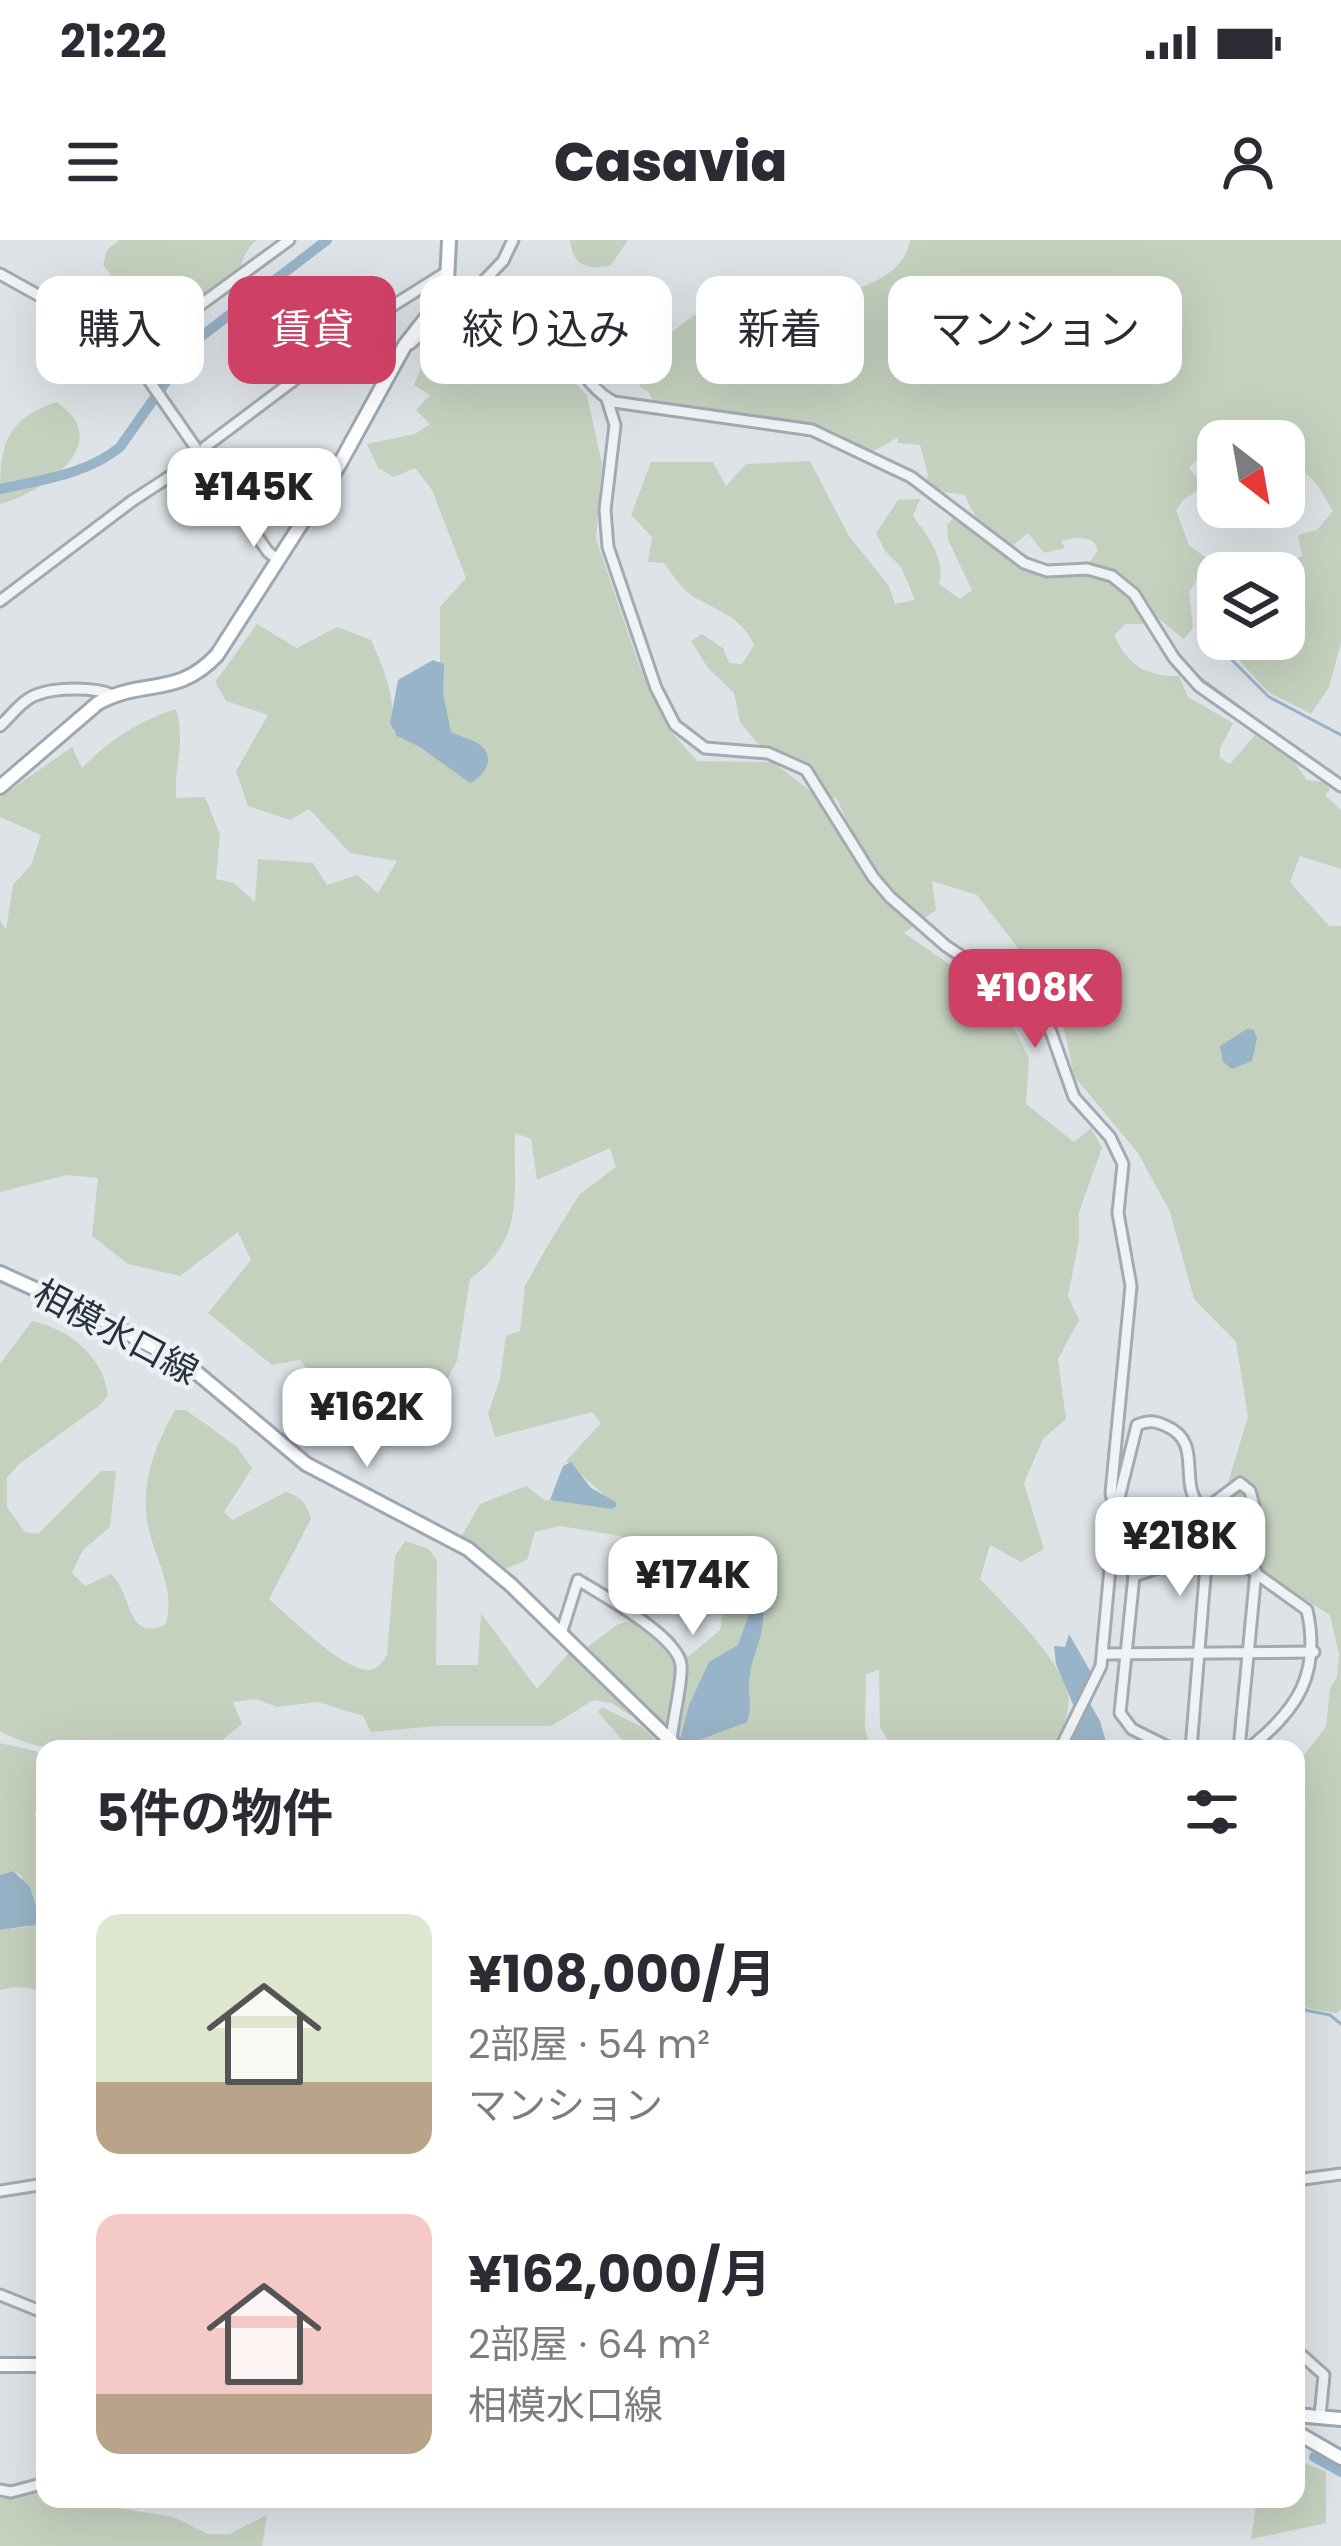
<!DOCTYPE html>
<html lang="ja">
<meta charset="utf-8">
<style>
:root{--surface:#fff;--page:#f7f7f7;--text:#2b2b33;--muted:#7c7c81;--accent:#ce4165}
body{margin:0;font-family:Poppins,"Noto Sans JP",sans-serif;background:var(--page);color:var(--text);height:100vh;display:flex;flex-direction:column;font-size:45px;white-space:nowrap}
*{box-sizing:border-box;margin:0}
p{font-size:39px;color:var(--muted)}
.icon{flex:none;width:66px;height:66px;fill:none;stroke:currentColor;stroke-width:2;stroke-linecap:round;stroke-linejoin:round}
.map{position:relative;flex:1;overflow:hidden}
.sheet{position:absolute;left:36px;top:1500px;width:1269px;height:768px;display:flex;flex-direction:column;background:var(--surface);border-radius:24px;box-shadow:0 12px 48px #0002}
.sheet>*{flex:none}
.hud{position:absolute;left:36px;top:36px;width:1269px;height:108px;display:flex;gap:24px}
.needle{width:78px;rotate:149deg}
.buttons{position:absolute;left:1197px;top:180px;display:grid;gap:24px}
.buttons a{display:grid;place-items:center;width:108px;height:108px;border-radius:24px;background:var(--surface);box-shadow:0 12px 48px #0002;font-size:60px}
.price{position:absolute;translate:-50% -102px;padding:0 27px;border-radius:24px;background:#fff;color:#222;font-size:39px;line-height:78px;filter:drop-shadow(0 3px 6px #0008)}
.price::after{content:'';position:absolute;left:50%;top:72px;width:36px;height:27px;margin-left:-18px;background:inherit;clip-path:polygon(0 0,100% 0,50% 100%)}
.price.active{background:var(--accent);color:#fff}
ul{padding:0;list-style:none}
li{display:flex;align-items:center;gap:36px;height:300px;padding:0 60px}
li span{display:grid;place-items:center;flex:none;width:336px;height:240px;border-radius:24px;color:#555}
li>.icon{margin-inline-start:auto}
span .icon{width:144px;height:144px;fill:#fffc;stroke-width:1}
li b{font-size:51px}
h2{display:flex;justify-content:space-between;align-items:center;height:144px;padding:0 60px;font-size:51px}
.pill{padding:0 42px;border-radius:24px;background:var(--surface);box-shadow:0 12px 48px #0002;font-size:42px;line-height:108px}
.pill.active{background:var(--accent);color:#fff}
.status{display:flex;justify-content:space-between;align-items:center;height:84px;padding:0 60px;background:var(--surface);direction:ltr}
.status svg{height:33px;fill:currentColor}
header{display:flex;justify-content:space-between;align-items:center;height:156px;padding:0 60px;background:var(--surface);font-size:54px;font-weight:800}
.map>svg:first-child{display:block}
.green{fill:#c5d1bf}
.water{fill:#98b4c8}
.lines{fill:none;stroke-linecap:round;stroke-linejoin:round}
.stream{stroke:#98b4c8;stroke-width:3}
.river{stroke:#98b4c8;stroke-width:10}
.minor-casing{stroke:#a3aab1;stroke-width:15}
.major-casing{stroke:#9da8b3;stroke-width:18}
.minor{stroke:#f0f3f6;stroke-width:9}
.major{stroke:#fff;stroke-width:12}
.labels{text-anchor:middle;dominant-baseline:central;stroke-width:9;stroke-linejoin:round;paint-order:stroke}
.street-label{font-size:36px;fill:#27323e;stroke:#edf1f5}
</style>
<div class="status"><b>21:22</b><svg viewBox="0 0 49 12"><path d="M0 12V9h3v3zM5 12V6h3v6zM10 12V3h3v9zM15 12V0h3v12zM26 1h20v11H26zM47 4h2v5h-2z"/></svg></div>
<header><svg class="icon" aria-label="menu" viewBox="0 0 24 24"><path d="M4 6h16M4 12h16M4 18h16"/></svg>Casavia<svg class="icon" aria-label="person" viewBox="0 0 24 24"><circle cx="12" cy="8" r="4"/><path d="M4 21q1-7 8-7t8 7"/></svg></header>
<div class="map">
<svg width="1341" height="2306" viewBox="0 0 1341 2306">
<rect width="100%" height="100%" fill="#dee3e7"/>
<g class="green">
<path d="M119 0H257C241 12 243 28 233 43 219 64 171 67 149 73L139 72 103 25 107 10Z"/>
<path d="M628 0 611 25C588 31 572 25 570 0Z"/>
<path d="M910 0H1341V403L1329 447 1311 474 1268 452 1220 399H1284V333H1234L1233 329 1279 327 1302 316 1298 295 1317 290 1333 271C1320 250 1311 226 1284 229V201H1218V221L1202 215 1189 228 1205 246 1184 259 1176 270 1189 305 1209 320 1189 352 1193 388 1184 399 1154 375 1124 338 1087 325 1098 311 1094 302C1082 296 1074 298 1061 301L1065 308 1044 313 1028 293 1009 309C987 293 974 279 965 255L938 251 926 244 928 234 920 205 898 203V197L872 212 812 188 654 164 649 152 640 147 639 123 645 116 644 110 632 107 631 100 642 99 655 105 694 75 712 76 727 63 757 66 761 79 775 82 795 65 812 83 819 79 835 91 833 98 842 107 853 106 856 100 843 87 842 73 851 62 854 50C879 41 906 28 910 0Z"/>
<path d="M517 95 547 114 587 155 602 224 596 299 638 422 667 487 697 521 773 522 846 579 836 557 831 560 809 529 785 515 764 511 740 482 734 453 708 428 691 401 702 394 723 408 729 423 742 424 754 405C742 376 716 371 691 355 680 347 672 334 664 323L648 322 652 297 631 275 651 222H713L726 246 746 224 810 221 849 296 889 346 895 364 915 360 901 327 885 311 876 293 898 260 920 259 913 276C927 295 946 319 939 344L960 359 972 350 948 300 947 285 955 276C981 295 1008 324 1040 333 1053 337 1064 333 1077 333 1116 331 1130 354 1146 384H1126L1114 395C1127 424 1146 437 1179 436L1188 457 1233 483 1220 509V518L1230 524 1255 495 1295 523 1307 540 1323 542 1330 549 1325 555 1341 570V629L1300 616 1290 642 1329 686H1341V1769L1336 1773 1307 1768 1296 1754V1525L1326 1487 1330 1448 1337 1437 1339 1415 1330 1375 1220 1307 1184 1305 1190 1280 1227 1266 1229 1239 1248 1177 1236 1102 1194 1059 1170 972 1138 913 1074 836 1064 788 1043 758 1015 704 977 655 932 641 936 670 904 693 1000 759 1029 819 1026 864 1074 902 1091 888 1102 908 1079 972V1000L1068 1056 1079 1080 1058 1119 1066 1179 1043 1199 1024 1243 1044 1309 1021 1322 990 1305 980 1339C1004 1364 1061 1420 1068 1454 1071 1473 1061 1494 1051 1509H893L880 1487 879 1430 866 1434 865 1488 870 1509H678L640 1468 630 1475 611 1463 594 1460 551 1486H436L371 1492 363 1476 318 1462 277 1467 256 1459 233 1462 242 1484 222 1500 194 1509 185 1505 177 1509C119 1509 51 1521 0 1491V1124L32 1081C69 1089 103 1116 108 1155L100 1165 19 1224 7 1238V1267L25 1292 38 1294 101 1231H116L110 1287 83 1310 72 1333 85 1346 111 1334C133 1354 126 1402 165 1385 178 1349 152 1315 147 1281 141 1241 156 1204 175 1170H186L236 1206 252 1228 224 1272 232 1280 286 1252C302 1257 306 1263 311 1279L269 1359C288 1375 350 1438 373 1429 380 1427 383 1421 387 1415L395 1316 405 1301 429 1309 437 1321 436 1425H478L481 1373 537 1449 573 1408 619 1444 586 1408 618 1384 648 1377 674 1397 688 1417 720 1390 729 1343 655 1325 621 1296 560 1286 535 1292 527 1320 505 1329 461 1297 480 1264 526 1246 545 1260 603 1264 609 1269 613 1263 566 1221 601 1183 592 1172 495 1197 488 1173 500 1139 506 1096 520 1091 525 1046 549 1003 580 954 616 927 610 908 537 940 531 899 515 893C513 955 526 998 470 1039L457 1121 416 1197 374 1196 317 1161 321 1149 300 1120 272 1125 208 1073 251 1020 238 992 180 1036 128 1024 92 996 98 938 67 935 0 952V680L6 690 13 645 31 625 41 595 0 577V557L72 507 82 528C109 500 139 481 176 469 186 507 174 523 176 558L205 557 220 594 216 639 234 643 255 662 258 619 313 623 327 645 357 635 378 653 397 621 350 613 309 569 290 580 248 566 236 531 268 475 226 461 215 442 257 384 297 408 337 387 371 400C385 431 395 456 393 492L485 528 483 509 448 498 440 459V367L466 338 432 250 415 228 394 237 378 228 367 204 415 194 430 184 416 170 430 155 414 145 428 110 452 98 488 106Z"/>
<path d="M56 162C119 203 41 253 0 264 0 211 0 182 56 162Z"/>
<path d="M602 1467 642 1487 665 1509H630L598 1472Z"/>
<path d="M0 1503 36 1511 45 1520V1563L34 1574 45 1589V1750L15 1747 0 1750V1690L28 1687 22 1636 13 1631 0 1635Z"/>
<path d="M1296 2219 1326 2232V2283L1251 2299 1257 2259H1296Z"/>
<path d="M45 2246V2259H110L118 2268 173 2277 208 2294H229L267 2275 262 2306H0V2252Z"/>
</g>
<g class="water">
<path d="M433 420 444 424 443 453 451 492C459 496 471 499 479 504 497 517 485 536 470 543L420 507 397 496 390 483 398 440Z"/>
<path d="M1247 789 1254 790 1257 798 1252 821 1232 829 1223 822 1220 806Z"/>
<path d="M571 1222 591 1248 616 1262V1266L612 1269 550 1260 563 1226Z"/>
<path d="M761 1361C769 1394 751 1411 749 1442 748 1459 753 1463 747 1482L686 1505 680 1500 689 1465 709 1422 738 1405 750 1372Z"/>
<path d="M1069 1394 1093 1436 1075 1469 1056 1424 1054 1406 1065 1407Z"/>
<path d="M1089 1462 1100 1481 1108 1509H1062L1086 1463Z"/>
<path d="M13 1631 30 1647 41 1684 0 1690V1635Z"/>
</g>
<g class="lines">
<g class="stream">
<path d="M1213 393 1223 411 1269 457 1341 495"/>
<path d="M1180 416 1197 436 1305 515"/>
<path d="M1296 1759 1305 1770 1330 1775 1341 1784"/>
</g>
<g class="river">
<path d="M0 249C40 240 88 234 120 207L194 102 327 0"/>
<path d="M1314 2217 1341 2232"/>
</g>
<g class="minor-casing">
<g id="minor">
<path d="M0 34 92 85 130 113 268 312 277 319"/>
<path d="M442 53C480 59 532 66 558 97 576 119 587 148 614 162L812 190 911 237 1024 323 1047 331 1087 329 1112 336 1134 354 1174 418 1199 446 1341 546"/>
<path d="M474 58 476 49 503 21 513 0"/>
<path d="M410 104 465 56"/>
<path d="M145 132 167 93 181 79 289 0"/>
<path d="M607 159 615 185 605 270 608 307 656 448 675 485 705 508 768 513 806 530 873 637 890 657 946 706 1030 762 1051 792 1074 857 1110 897 1123 924 1118 973 1131 1046 1111 1253 1115 1274"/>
<path d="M0 361 132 261 201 216 205 207 394 65 448 31"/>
<path d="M0 486C11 476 22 460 36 455 55 447 95 447 113 455"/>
<path d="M1132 1308 1134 1336 1120 1473 1132 1489 1172 1509"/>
<path d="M1134 1336 1207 1312 1233 1317 1307 1370C1321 1433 1298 1470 1248 1509"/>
<path d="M561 1394 578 1340C602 1355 678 1396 681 1425 683 1441 672 1482 671 1502"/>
<path d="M1104 1414 1314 1412"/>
<path d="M1060 1509 1101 1426 1115 1274 1137 1185C1149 1180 1155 1181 1166 1186 1203 1202 1179 1239 1198 1264L1211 1265 1240 1243 1250 1251 1254 1266"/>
<path d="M1191 1509 1207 1312"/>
<path d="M1239 1509 1256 1331"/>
<path d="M1296 1940 1341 1934"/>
<path d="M0 1951 45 1944"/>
<path d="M0 2055 45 2073"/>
<path d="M1296 2110 1324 2135 1320 2176"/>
<path d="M0 2250 11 2252 45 2243"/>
</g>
</g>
<g class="major-casing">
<g id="major">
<path d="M0 547 98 463C143 438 177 458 217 415L339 225 405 105 438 63 447 43 449 0"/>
<path d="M0 1033 99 1078 190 1127 306 1224 468 1309 511 1345 679 1509"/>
<path d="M0 2125H45"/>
<path d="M1296 2175 1341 2179"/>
<path d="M1296 2192 1341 2218"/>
</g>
</g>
<use href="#minor" class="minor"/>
<use href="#major" class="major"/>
</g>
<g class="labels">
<g class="street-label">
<text transform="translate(116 1092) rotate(28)">相模水口線</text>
</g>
</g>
</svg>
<div class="buttons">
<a><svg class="needle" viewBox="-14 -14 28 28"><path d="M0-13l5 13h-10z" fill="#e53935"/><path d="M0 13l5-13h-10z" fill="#7c7c81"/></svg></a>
<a><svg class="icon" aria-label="layers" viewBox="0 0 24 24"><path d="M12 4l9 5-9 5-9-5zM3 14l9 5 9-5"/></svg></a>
</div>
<b class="price" style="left:254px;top:310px">¥145K</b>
<b class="price active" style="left:1035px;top:811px">¥108K</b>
<b class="price" style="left:367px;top:1230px">¥162K</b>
<b class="price" style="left:1180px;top:1359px">¥218K</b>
<b class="price" style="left:693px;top:1398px">¥174K</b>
<div class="hud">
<a class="pill">購入</a>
<a class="pill active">賃貸</a>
<a class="pill">絞り込み</a>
<a class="pill">新着</a>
<a class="pill">マンション</a>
</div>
<section class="sheet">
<h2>5件の物件<svg class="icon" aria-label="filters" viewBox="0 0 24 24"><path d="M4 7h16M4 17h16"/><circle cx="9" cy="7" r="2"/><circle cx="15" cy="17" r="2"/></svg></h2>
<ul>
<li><span style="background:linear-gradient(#dfe7d0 70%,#b9a48a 0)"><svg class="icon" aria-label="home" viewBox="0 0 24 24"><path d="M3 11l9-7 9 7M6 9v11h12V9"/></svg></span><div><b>¥108,000/月</b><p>2部屋 · 54 m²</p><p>マンション</p></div></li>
<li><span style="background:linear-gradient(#f6c9c9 75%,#b9a48a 0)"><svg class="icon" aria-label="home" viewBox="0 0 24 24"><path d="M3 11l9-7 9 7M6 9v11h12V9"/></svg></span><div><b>¥162,000/月</b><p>2部屋 · 64 m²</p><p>相模水口線</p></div></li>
</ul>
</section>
</div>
